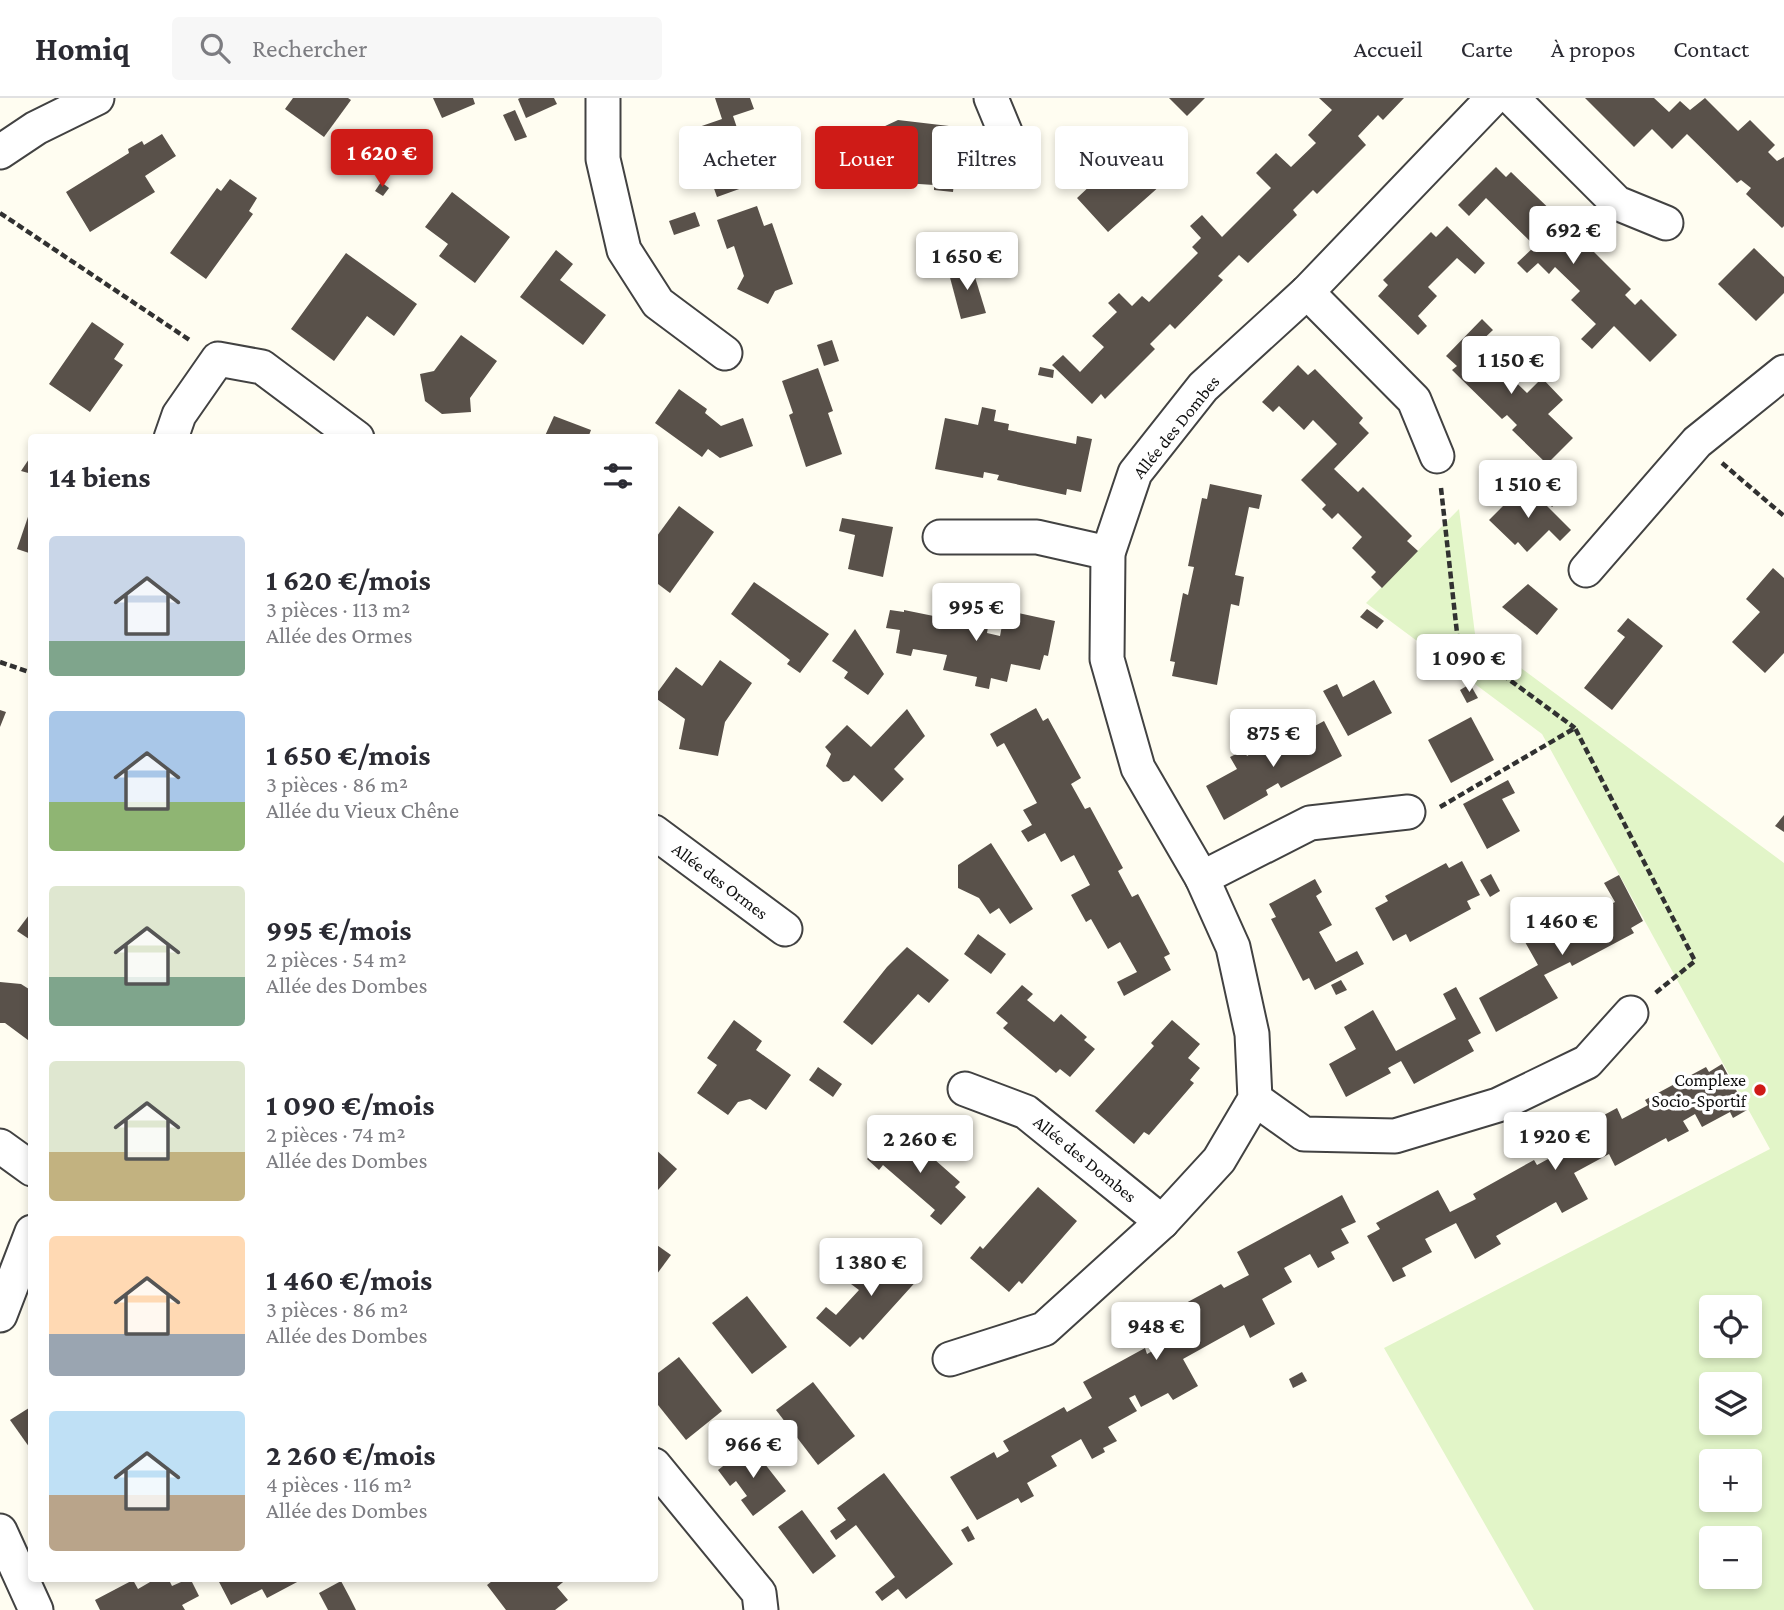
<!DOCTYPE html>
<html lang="fr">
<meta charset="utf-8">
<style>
:root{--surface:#fff;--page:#f7f7f7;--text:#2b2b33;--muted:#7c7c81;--line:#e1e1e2;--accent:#cf1b17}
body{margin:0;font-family:"Crimson Pro",serif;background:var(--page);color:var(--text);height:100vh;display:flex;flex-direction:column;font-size:26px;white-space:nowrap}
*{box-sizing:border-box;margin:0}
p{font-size:23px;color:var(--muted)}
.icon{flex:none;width:38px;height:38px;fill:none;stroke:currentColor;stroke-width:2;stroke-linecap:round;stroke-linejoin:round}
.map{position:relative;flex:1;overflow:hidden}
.drawer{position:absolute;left:28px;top:336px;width:630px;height:1148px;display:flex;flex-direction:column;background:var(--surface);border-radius:7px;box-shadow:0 4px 10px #0003}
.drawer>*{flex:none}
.guide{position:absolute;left:679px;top:28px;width:665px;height:63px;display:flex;gap:14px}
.buttons{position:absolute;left:1699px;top:1197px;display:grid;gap:14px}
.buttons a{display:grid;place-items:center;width:63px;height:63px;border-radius:7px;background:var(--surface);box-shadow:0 4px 10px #0003;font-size:35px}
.price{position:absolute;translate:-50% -60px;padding:0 16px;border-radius:7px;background:#fff;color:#222;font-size:23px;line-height:46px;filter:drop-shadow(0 2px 4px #0008)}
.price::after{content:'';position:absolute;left:50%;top:42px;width:21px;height:16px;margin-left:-10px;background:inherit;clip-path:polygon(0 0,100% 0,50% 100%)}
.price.active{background:var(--accent);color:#fff}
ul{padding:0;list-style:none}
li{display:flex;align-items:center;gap:21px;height:175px;padding:0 21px}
li span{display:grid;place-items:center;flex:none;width:196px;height:140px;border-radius:7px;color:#555}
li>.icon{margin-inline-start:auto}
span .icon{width:84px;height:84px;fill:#fffc;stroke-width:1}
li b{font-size:30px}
h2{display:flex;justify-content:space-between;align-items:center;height:84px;padding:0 21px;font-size:30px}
.pill{padding:0 24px;border-radius:7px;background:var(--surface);box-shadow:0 4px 10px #0003;font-size:24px;line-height:63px}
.pill.active{background:var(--accent);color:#fff}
header{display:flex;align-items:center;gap:42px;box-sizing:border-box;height:98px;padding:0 35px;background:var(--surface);border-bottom:2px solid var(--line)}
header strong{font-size:33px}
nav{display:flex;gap:38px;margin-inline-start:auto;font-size:24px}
.search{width:490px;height:63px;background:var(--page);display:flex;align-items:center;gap:18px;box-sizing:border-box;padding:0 24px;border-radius:7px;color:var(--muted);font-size:26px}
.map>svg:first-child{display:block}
.pitch{fill:#e2f5c8;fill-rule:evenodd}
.building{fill:#59514a}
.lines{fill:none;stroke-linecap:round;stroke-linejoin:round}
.minor-casing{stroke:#424242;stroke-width:37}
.path{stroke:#313131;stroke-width:4.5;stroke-dasharray:7 3.5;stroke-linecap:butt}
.minor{stroke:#fff;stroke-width:33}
.poi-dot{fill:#cf1b17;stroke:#fff;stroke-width:2.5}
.labels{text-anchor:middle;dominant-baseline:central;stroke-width:7;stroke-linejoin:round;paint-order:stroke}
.street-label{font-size:18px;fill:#0f0f0f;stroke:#fff}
.poi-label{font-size:18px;fill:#0f0f0f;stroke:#fff;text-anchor:end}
</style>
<header>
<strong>Homiq</strong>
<div class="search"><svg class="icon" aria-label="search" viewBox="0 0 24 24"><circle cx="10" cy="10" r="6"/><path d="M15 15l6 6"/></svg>Rechercher</div>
<nav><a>Accueil</a><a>Carte</a><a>À propos</a><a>Contact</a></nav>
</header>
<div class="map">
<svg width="1784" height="1512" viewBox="0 0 1784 1512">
<rect width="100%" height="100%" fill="#fffdf1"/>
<path class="pitch" d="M1459 411 1475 536 1784 765V1512H1534L1384 1250 1770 1051 1542 636 1366 505ZM1712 1209H1750V1248H1712ZM1712 1286H1750V1325H1712ZM1712 1363H1750V1402H1712ZM1712 1440H1750V1479H1712Z"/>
<g class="building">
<path d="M293 0H348L351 2 324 39 285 11Z"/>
<path d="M433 0H473L475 6 442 20Z"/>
<path d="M520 0H554L557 6 526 20 518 1Z"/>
<path d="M715 0H750L754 11 733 18 751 71 737 76 742 90 717 99 693 31 722 21Z"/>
<path d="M1169 0H1205L1187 18Z"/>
<path d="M1319 0H1404L1383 22 1378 17 1358 38 1366 47 1317 96 1313 92 1293 112 1297 117 1248 165 1239 157 1218 178 1223 182 1175 231 1170 226 1150 246 1155 251 1105 301 1101 296 1092 306 1052 267 1063 257 1080 274 1104 249 1092 238 1117 214 1108 205 1119 195 1132 208 1142 198 1149 204 1198 155 1192 149 1201 140 1190 128 1202 117 1222 139 1271 90 1256 75 1276 55 1291 69 1316 45 1308 37 1332 12Z"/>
<path d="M1585 0H1654L1669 14 1680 3 1690 12 1705 0 1738 33 1750 22 1775 47 1768 54 1777 63 1784 59V128L1782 130 1746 96 1751 90 1741 82 1737 85 1687 36 1672 51 1652 31 1634 49Z"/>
<path d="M515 12 527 39 515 43 503 17Z"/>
<path d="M898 22 949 28 946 64 956 65 953 94 934 92V87L889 84 868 36Z"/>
<path d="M162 36 176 58 145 78 155 94 90 134 66 94 129 55 128 51 142 43 144 47Z"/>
<path d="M1133 56 1161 87 1108 134 1077 100 1108 71 1112 75Z"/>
<path d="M1496 69 1506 79 1511 74 1561 122 1556 127 1565 137 1576 148 1582 142 1631 191 1625 197 1635 207 1641 201 1677 237 1650 264 1614 228 1592 251 1581 241 1596 226 1571 202 1580 193 1555 169 1549 176 1538 165 1527 175 1517 165 1535 148 1486 100 1469 118 1458 107Z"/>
<path d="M230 81 257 100 249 113 253 116 206 181 170 155 217 90 221 93Z"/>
<path d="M381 84 389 90 383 98 375 93Z"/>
<path d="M452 94 510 139 475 185 439 158 448 146 425 129Z"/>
<path d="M757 108 764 128 772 125 793 186 775 193 768 206 737 191 744 178 734 148 727 151 717 122Z"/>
<path d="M695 114 700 128 674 137 669 123Z"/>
<path d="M1447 128 1485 165 1475 176 1457 160 1428 189 1437 198 1418 218 1427 228 1418 237 1378 198 1388 187 1383 182 1431 134 1436 139Z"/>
<path d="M1754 150 1784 179V195L1756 223 1718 186Z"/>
<path d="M556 152 573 166 560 182 606 217 583 247 520 199Z"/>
<path d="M346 155 417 206 394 238 367 218 334 263 291 231Z"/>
<path d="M971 166 986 215 961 221 948 172Z"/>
<path d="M1482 221 1493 232 1477 247 1527 295 1542 280 1563 302 1548 316 1573 340 1547 366 1512 332 1517 327 1507 317 1502 321 1452 272 1457 268 1446 258Z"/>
<path d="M92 224 124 246 114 261 123 267 90 314 49 286Z"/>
<path d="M461 237 497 263 470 300 471 314 442 316 425 303 420 276 434 273Z"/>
<path d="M832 242 839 263 824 268 817 247Z"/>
<path d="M1298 267 1308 277 1315 271 1363 320 1359 325 1369 335 1334 371 1358 394 1363 389 1412 438 1407 443 1418 453 1382 490 1371 479 1376 474 1352 450 1362 439 1338 415 1332 421 1322 411 1326 407 1301 382 1337 346 1313 322 1304 332 1279 308 1273 314 1262 304Z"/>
<path d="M1040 269 1054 272 1053 280 1038 277Z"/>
<path d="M818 270 833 313 828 315 842 356 806 369 789 317 793 315 782 283Z"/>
<path d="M679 291 707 311 705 315 721 328 743 320 753 348 720 360 708 351 702 359 655 325Z"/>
<path d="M982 309 996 312 994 323 1009 326 1008 332 1076 346 1077 338 1092 341 1081 394 1067 391 1066 397 997 382 999 377 984 374 983 380 935 371 945 320 978 327Z"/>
<path d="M554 318 591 332 588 340H544Z"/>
<path d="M29 361 32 362V376L21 373Z"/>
<path d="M1210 386 1262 397 1259 411 1249 409 1235 477 1244 479 1239 508 1231 506 1217 587 1172 578 1175 564 1170 563 1183 495 1188 497 1194 469 1188 468 1202 400 1207 401Z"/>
<path d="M1525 386 1571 432 1560 443 1549 432 1527 454 1518 444 1515 447 1489 422Z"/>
<path d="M1549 391 1560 402 1552 409 1542 398Z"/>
<path d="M679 408 714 434 670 495 654 483V442Z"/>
<path d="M31 410H32V456L17 451Z"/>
<path d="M842 420 893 429 883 479 848 471 855 437 839 433Z"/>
<path d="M1773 470 1784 480V555L1765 575 1732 544 1760 514 1746 501Z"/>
<path d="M754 484 829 536 800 575 787 566 790 562 731 516Z"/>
<path d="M1528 486 1558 511 1537 537 1502 509Z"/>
<path d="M1367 511 1384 523 1377 531 1360 519Z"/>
<path d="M890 512 904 514V512L988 529 987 535 1000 538 1005 512 1055 523 1048 558 1044 557 1040 572 1011 566 1007 584 991 580 989 591 975 588 977 579 943 572 947 557 913 551 911 558 896 555 900 532 886 530Z"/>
<path d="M1628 520 1663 548 1612 612 1584 590 1625 539 1617 533Z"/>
<path d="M855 531 884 576 868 597 844 580 848 574 832 563Z"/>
<path d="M720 562 752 585 725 624 718 658 679 651 685 621 654 599 676 569 702 588Z"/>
<path d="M1374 582 1392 615 1348 638 1323 593 1337 586 1343 599Z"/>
<path d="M1470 586 1478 600 1467 605 1460 592Z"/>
<path d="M1036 610 1043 623 1048 620 1081 680 1071 686 1085 711 1090 709 1123 770 1118 773 1132 799 1138 796 1170 856 1164 859 1171 872 1124 898 1117 884 1137 874 1120 844 1108 851 1091 821 1086 824 1071 797 1090 787 1074 757 1061 764 1045 735 1028 744 1021 733 1032 727 1023 712 1037 705 1004 645 997 649 990 636Z"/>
<path d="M907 611 925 638 894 671 904 681 882 704 854 677 849 683 843 684 826 668 831 656 825 649 847 627 871 649Z"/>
<path d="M0 612 6 614 0 629Z"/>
<path d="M1471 619 1494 662 1451 685 1428 642Z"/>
<path d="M1324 623 1342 658 1281 690 1278 685 1266 692 1268 697 1224 722 1206 688 1237 671 1230 659 1244 652 1247 658 1259 651 1263 656Z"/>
<path d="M1247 638 1252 648 1244 652 1239 642Z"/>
<path d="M1508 682 1515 695 1502 701 1520 733 1487 751 1463 706Z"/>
<path d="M1784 717V734L1775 728Z"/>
<path d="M991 745 1033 811 1010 826 999 810 990 816 979 800 958 790V767Z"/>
<path d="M1462 763 1480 797 1467 803 1471 811 1410 844 1406 836 1393 843 1375 810 1388 803 1385 798 1446 765 1449 770Z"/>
<path d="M1491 776 1500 793 1490 799 1480 782Z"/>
<path d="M1619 777 1643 823 1631 830 1634 835 1572 868 1570 864 1544 877 1558 900 1496 934 1479 900 1538 867 1525 844 1551 830 1554 836 1615 804 1604 785Z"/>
<path d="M1315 781 1322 794 1316 798 1332 827 1319 834 1336 864 1357 853 1364 866 1315 892 1309 880 1303 883 1271 821 1276 819 1269 806Z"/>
<path d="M32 813V843L17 833Z"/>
<path d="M978 836 1006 856 991 876 964 856Z"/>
<path d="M907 849 949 882 929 905 918 896 872 947 843 924 887 869Z"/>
<path d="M1341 882 1347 892 1336 897 1331 887Z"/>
<path d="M0 884 21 886 32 893V945L5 925H0Z"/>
<path d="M1022 887 1033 896 1027 902 1054 924 1061 916 1087 939 1084 942 1095 951 1070 979 1060 971 1056 975 1003 930 1008 925 996 915Z"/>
<path d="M1456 889 1481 935 1468 942 1474 953 1414 986 1401 963 1388 970 1391 975 1346 999 1329 966 1356 951 1344 929 1373 912 1396 953 1456 921 1443 896Z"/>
<path d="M734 922 762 943 756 952 791 977 766 1012 750 1001 738 1004 728 1017 697 995 717 967 707 960Z"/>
<path d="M1172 922 1200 946 1188 960 1200 970 1190 982 1194 985 1149 1037 1144 1034 1134 1046 1095 1013 1154 948 1151 945Z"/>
<path d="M1722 966 1747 1012 1733 1020 1730 1014 1702 1029 1695 1016 1683 1023 1689 1033 1668 1044 1666 1040 1615 1068 1609 1056 1574 1075 1588 1101 1562 1115 1556 1104 1496 1138 1501 1146 1475 1161 1456 1125 1425 1141 1432 1154 1402 1170 1406 1178 1393 1184 1367 1138 1380 1131 1376 1125 1438 1092 1450 1114 1476 1101 1473 1096 1534 1062 1537 1067 1561 1054 1556 1043 1617 1010 1622 1021 1648 1007 1645 1002 1706 969 1709 974Z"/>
<path d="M818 969 842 986 833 999 809 982Z"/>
<path d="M893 1034 904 1043 908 1038 960 1084 955 1089 966 1099 941 1127 930 1118 935 1112 883 1067 879 1072 867 1061Z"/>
<path d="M654 1050 677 1071 658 1092 654 1088Z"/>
<path d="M1038 1089 1077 1123 1022 1186 1019 1183 1009 1194 970 1160 980 1148 983 1151Z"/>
<path d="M1342 1097 1356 1124 1341 1131 1349 1145 1331 1154 1335 1161 1318 1170 1310 1156 1284 1170 1292 1184 1262 1201 1275 1226 1250 1240 1244 1227 1183 1261 1198 1288 1173 1302 1168 1295 1141 1309 1135 1297 1129 1300 1137 1313 1108 1329 1117 1343 1103 1350 1105 1354 1092 1361 1081 1341 1051 1358 1057 1368 1027 1385 1034 1398 1021 1405 1018 1400 977 1422 950 1379 994 1354 997 1360 1009 1353 1003 1343 1064 1309 1067 1314 1092 1300 1083 1284 1145 1250 1147 1256 1172 1242 1160 1219 1221 1186 1224 1190 1249 1177 1237 1154Z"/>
<path d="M654 1145 671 1157 654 1180Z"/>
<path d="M884 1148 920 1179 863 1242 860 1239 850 1249 816 1220 826 1209 836 1217 859 1192 851 1186Z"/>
<path d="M747 1198 787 1249 752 1276 712 1225Z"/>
<path d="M679 1259 722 1313 686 1342 654 1302V1278Z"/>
<path d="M1302 1274 1307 1283 1293 1290 1289 1281Z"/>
<path d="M813 1284 855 1338 818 1367 776 1312Z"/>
<path d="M32 1308V1353L10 1322Z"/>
<path d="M750 1347 786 1393 753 1418 741 1402 747 1398 736 1383 730 1388 718 1372Z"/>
<path d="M884 1375 953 1466 906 1501 898 1491 882 1503 875 1494 895 1479 856 1427 836 1442 830 1433 846 1422 837 1410Z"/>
<path d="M802 1412 836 1458 813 1476 778 1429Z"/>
<path d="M968 1428 975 1441 968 1444 961 1432Z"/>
<path d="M157 1480H168L172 1488 190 1480 199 1498 182 1507 185 1512H100L95 1502 133 1482 138 1491Z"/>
<path d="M217 1480H297L299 1483 267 1500 262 1491 231 1507Z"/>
<path d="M496 1480H568L557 1489 568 1502 555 1512H506L487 1487Z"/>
<path d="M341 1483 349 1498 356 1512H328L319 1495Z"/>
</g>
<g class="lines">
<g class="minor-casing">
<g id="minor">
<path d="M603 0V61L624 152 658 205 725 255"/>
<path d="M991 0 1018 65"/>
<path d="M1512 0 1617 105 1666 125"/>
<path d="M0 54 36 30 97 0"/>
<path d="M1307 194 1414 302 1437 358"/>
<path d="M171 340 179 317 218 261 262 269 357 340"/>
<path d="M940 439H1037L1108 455"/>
<path d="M1586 472 1697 344 1784 274"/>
<path d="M654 734 785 831"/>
<path d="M1202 780 1310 725 1408 714"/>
<path d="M965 991 1026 1014 1162 1124"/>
<path d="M1255 1001 1304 1036 1395 1038 1498 1007 1587 964 1631 915"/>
<path d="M0 1048 32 1071"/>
<path d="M0 1217 32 1134"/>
<path d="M950 1261 1044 1231 1162 1124 1219 1062 1255 1001 1252 936 1233 849 1202 780 1138 670 1107 561 1108 455 1135 375 1203 289 1307 194 1493 0"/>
<path d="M654 1367 759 1495 761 1512"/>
<path d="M0 1433 36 1512"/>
</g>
</g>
<g class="path">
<path d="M0 115 191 243"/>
<path d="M1722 365 1784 418"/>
<path d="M1441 390 1458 544 1575 630"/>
<path d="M0 564 32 575"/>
<path d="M1440 709 1575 630 1695 863 1654 896"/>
</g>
<use href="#minor" class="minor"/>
</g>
<circle class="poi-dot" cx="1760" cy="992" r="7"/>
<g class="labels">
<g class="street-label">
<text transform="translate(1176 329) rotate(-51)">Allée des Dombes</text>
<text transform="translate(720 783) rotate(37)">Allée des Ormes</text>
<text transform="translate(1085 1061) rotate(39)">Allée des Dombes</text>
</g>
<g class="poi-label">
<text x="1746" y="982">Complexe<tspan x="1746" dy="21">Socio-Sportif</tspan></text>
</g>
</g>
</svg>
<div class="buttons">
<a><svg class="icon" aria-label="locate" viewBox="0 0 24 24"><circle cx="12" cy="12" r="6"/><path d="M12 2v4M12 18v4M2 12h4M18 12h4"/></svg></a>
<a><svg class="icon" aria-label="layers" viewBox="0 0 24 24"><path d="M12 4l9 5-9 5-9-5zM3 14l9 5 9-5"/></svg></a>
<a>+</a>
<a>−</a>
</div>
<b class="price active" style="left:382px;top:91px">1 620 €</b>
<b class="price" style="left:1573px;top:168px">692 €</b>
<b class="price" style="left:967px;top:194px">1 650 €</b>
<b class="price" style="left:1511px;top:298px">1 150 €</b>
<b class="price" style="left:1528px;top:422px">1 510 €</b>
<b class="price" style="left:976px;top:545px">995 €</b>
<b class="price" style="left:1469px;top:596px">1 090 €</b>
<b class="price" style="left:1273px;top:671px">875 €</b>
<b class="price" style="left:1562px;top:859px">1 460 €</b>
<b class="price" style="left:1555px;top:1074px">1 920 €</b>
<b class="price" style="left:920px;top:1077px">2 260 €</b>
<b class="price" style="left:871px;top:1200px">1 380 €</b>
<b class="price" style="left:1156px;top:1264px">948 €</b>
<b class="price" style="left:753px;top:1382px">966 €</b>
<div class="guide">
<a class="pill">Acheter</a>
<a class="pill active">Louer</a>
<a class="pill">Filtres</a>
<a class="pill">Nouveau</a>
</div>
<section class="drawer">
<h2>14 biens<svg class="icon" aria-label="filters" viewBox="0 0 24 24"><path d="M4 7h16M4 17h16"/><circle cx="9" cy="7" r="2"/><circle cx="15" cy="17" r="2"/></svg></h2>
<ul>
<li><span style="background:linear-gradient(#c9d6e8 75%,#7fa58c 0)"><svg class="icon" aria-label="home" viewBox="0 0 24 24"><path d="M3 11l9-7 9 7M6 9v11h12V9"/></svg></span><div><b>1 620 €/mois</b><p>3 pièces · 113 m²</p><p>Allée des Ormes</p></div></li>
<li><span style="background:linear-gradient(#a9c7e8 65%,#8fb573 0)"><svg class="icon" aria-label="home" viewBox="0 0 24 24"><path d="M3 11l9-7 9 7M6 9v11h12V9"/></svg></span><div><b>1 650 €/mois</b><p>3 pièces · 86 m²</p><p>Allée du Vieux Chêne</p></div></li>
<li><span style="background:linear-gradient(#dfe7d0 65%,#7fa58c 0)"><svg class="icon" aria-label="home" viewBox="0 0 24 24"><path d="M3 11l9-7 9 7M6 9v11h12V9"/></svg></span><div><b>995 €/mois</b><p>2 pièces · 54 m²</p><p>Allée des Dombes</p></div></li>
<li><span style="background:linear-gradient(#dfe7d0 65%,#c2b280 0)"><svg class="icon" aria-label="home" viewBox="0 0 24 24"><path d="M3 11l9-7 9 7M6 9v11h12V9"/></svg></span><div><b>1 090 €/mois</b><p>2 pièces · 74 m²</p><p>Allée des Dombes</p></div></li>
<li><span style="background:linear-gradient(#ffd9b3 70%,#9aa5b1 0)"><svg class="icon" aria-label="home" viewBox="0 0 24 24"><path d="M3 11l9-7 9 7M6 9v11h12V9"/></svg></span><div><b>1 460 €/mois</b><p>3 pièces · 86 m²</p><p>Allée des Dombes</p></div></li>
<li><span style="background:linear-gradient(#bfe0f5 60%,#b9a48a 0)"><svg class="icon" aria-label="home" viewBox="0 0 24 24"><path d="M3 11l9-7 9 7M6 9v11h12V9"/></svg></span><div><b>2 260 €/mois</b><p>4 pièces · 116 m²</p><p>Allée des Dombes</p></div></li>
</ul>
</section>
</div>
